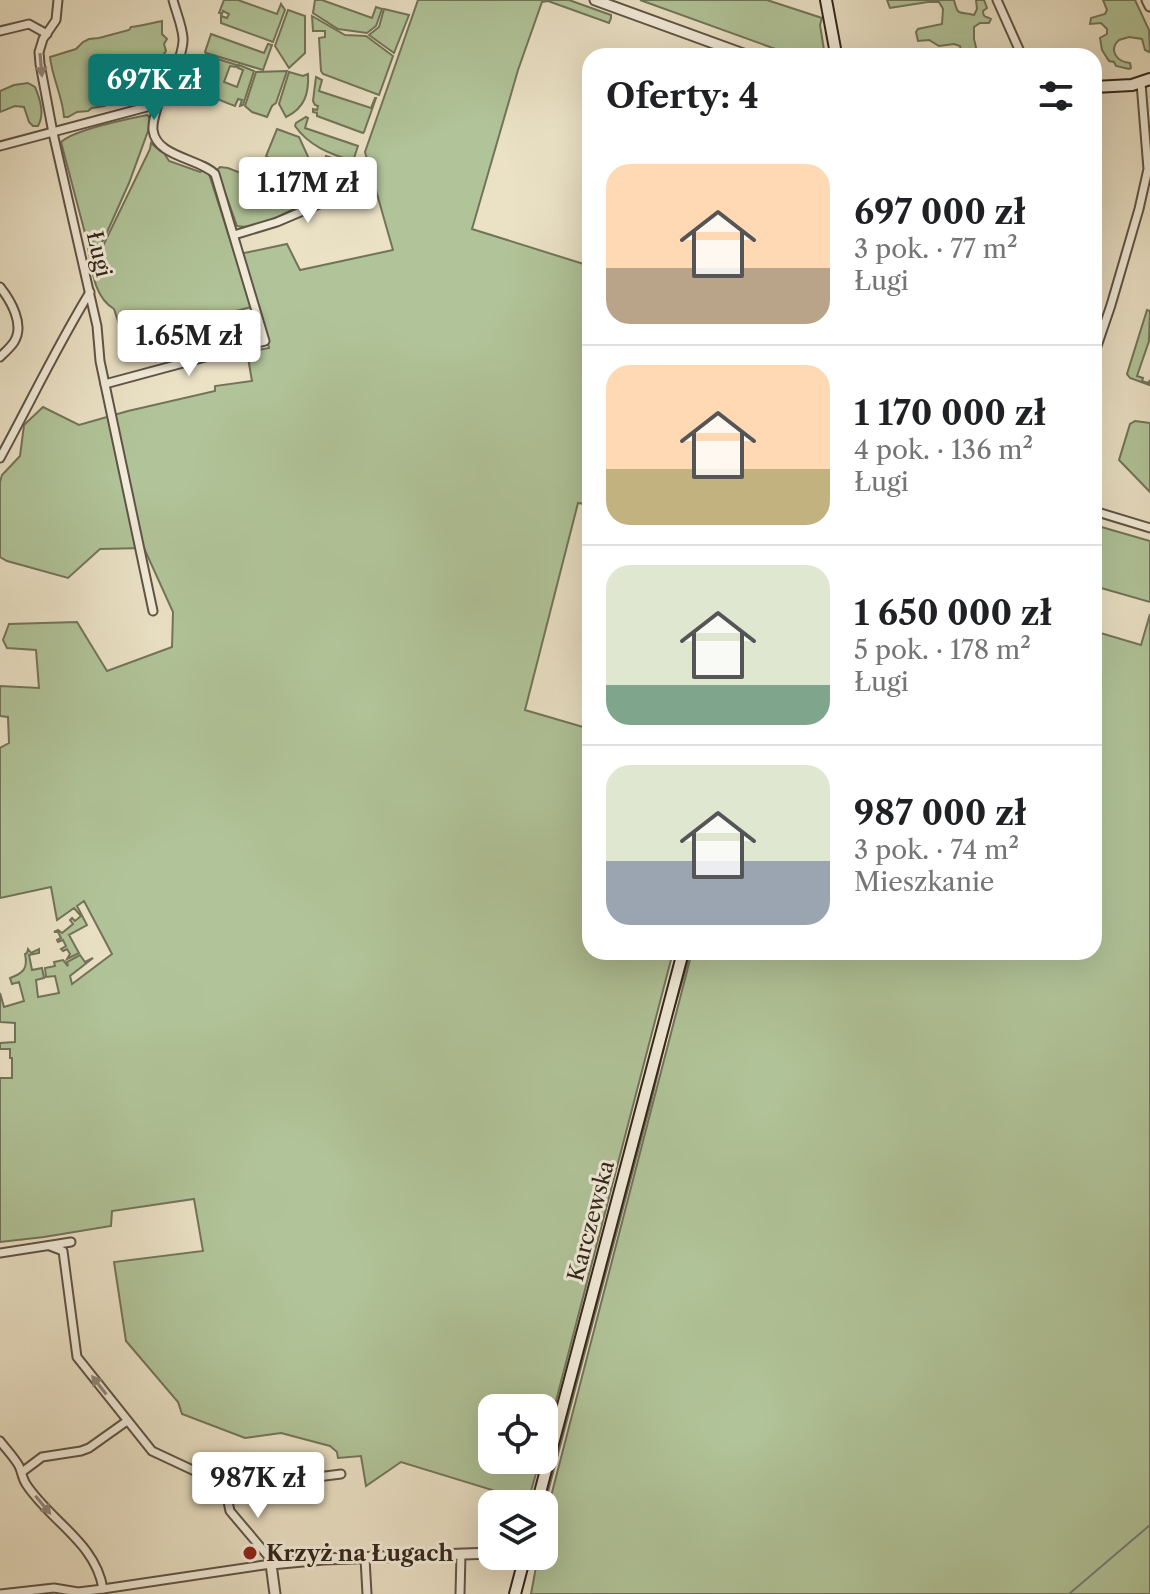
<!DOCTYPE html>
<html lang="pl">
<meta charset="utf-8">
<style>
:root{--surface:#fff;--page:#f6f6f6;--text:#202124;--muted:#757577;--line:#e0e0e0;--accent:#0f766e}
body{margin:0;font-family:"Libre Caslon Text",serif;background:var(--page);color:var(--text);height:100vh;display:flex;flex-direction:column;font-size:30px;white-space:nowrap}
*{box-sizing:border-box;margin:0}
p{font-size:26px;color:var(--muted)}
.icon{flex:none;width:44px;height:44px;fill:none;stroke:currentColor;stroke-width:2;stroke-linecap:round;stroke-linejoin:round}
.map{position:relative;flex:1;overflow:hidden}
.drawer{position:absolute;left:582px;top:48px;width:520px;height:912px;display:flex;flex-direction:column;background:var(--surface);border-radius:24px;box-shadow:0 8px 32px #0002}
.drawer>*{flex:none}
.buttons{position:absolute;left:478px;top:1394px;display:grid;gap:16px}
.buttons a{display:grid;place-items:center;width:80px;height:80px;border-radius:16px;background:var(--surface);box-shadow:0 8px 32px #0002;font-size:40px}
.price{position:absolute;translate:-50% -68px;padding:0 18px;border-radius:8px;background:#fff;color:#222;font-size:26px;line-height:52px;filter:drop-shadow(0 2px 4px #0008)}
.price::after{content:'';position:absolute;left:50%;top:48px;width:24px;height:18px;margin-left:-12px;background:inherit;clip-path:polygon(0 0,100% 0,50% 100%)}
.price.active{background:var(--accent);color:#fff}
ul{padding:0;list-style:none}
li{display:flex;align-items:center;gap:24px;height:200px;padding:0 24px}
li+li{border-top:2px solid var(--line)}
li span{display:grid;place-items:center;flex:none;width:224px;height:160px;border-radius:24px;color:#555}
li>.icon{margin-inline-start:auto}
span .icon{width:96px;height:96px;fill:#fffc;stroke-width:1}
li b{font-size:34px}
h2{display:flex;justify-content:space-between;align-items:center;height:96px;padding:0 24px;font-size:34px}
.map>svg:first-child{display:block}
.green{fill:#b1c499;stroke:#72745a;stroke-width:2}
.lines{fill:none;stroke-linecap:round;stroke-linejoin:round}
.stream{stroke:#71807c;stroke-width:2}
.minor-casing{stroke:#605446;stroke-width:11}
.tertiary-casing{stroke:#605446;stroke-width:13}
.secondary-casing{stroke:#32251b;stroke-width:14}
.minor{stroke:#f2ecda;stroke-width:7}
.tertiary{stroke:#f2ecda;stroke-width:9}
.secondary{stroke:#f2ecda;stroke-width:10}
.oneway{fill:#92887a}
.poi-dot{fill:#8f2418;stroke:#f2ecda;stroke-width:3}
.labels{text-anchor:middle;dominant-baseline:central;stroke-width:6;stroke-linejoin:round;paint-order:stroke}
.street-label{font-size:22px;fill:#32251b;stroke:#f2ecda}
.poi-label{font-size:22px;font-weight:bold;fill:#32251b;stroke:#f2ecda;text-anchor:start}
</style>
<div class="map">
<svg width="1150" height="1594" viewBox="0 0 1150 1594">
<rect width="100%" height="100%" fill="#ebe2c6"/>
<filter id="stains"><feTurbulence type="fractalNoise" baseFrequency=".0025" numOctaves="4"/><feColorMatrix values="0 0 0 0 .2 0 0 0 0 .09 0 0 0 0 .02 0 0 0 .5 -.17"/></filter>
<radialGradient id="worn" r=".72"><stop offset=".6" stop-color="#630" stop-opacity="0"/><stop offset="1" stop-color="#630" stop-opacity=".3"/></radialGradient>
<g class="green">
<path d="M224 0H238L277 14 281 4 285 10 273 42 221 23V16L227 18 229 14 223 11 222 14 219 13Z"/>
<path d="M315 0H322L372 18 376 7 382 9 376 26 367 33 338 29 313 13Z"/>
<path d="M418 0H569L611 15V18L609 23 548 1 542 2 518 70 472 229 590 266V505L578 503 525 710 590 729V952H673L544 1447V1408H492V1460H540L528 1501 401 1462 366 1486 361 1456 338 1458 337 1452 330 1446 281 1433 245 1438 182 1414 178 1402 126 1341 114 1262 203 1251 194 1199 112 1211 111 1226 44 1237 0 1242V1078H12V1058H10V1049H0V1043L15 1042V1023L0 1022V993L4 1007 24 1001 19 982 12 984 10 978C24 973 28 968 25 954L27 953 28 949 31 953 39 949V953L29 955 32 970 42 968 44 978 36 980 38 997 59 993 55 976 46 977 45 968 55 966 54 962 63 960 68 966 67 962 80 955 85 962 93 958 70 976 72 984 112 954 84 901 77 906 87 925 69 935 79 953 67 959 70 954 67 949 63 951 61 949 66 946 63 940 58 942 57 940 61 938 58 932H54L58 930 62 933 73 924 70 920 72 918 75 921 81 916 74 908 57 920 51 887 0 898V748L9 743 8 717 0 716V686L39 688 36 650 7 648 3 640 9 624 77 622 107 671 172 647 173 612 144 548 100 549 68 578 7 561 0 557V482L2 475 20 456 24 425 43 407 79 425 128 411 215 391V386L252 381 247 352 269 348 259 305 124 340 114 309C92 296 92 265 87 243L92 247 102 248 150 149 151 143 160 151 164 153 169 161 200 172 205 170 209 174 235 255 287 244 300 270 393 250 365 152Z"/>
<path d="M640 0H767L822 18 820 25 825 56H795Z"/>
<path d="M887 0H954C958 17 959 11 974 15L977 9 976 0H984L987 8 983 11C983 18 986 16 991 19L989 23H980L974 27V39L978 56H962L960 46 954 44 939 46 929 40 918 41 916 32 918 29 942 24 943 9 939 2H928L890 8Z"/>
<path d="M1103 0H1135L1149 30 1150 51 1149 52 1145 50 1142 39 1129 37 1119 40C1108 50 1117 62 1130 63L1131 68 1129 69 1116 66 1114 62 1109 61 1102 50 1100 38 1107 34V29L1101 23 1090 24 1091 18 1105 14 1107 10Z"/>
<path d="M384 9 409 15 394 53 369 35 379 27Z"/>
<path d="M288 10 305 16V53L289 68 275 46Z"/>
<path d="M312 16 345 35 366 36 393 56 379 95 323 74 321 71 319 38 325 37V31H313Z"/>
<path d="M162 21V34L167 39 164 44 166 51 156 66 157 72 151 89 132 99H124L104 106 92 108 88 111 77 112 68 117H64C63 98 52 77 50 57L76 49 83 42 89 39 99 38 129 30 131 27C142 26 151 23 162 21Z"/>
<path d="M211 34 264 53 268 44 272 45 263 70 206 53 205 52Z"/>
<path d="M205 55 237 65 236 67 230 66 224 82 237 87 243 70 238 68 239 65 254 71 243 105 240 106 242 100 238 99 235 106C204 94 191 90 205 55Z"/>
<path d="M287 71 276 103 272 106 267 117 252 112 245 106 256 72Z"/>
<path d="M289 72 303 76 308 74C309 93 305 108 286 117L279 104Z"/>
<path d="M316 77 322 80 319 91 371 108 375 98H376L364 132 363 133 317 116V113L313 112V109L317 110 318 106 315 105 313 101Z"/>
<path d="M28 83 35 87C40 99 45 114 38 126H33L29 122 24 107 15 106 0 112V91L14 85Z"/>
<path d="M147 115 152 120 129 183 104 239 100 245 96 244 86 237 61 142C75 129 127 119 147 115Z"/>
<path d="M306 117 308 118 305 128 358 146 353 161C330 154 309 146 295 126L296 123Z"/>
<path d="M277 129 299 137 310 161 319 170 317 177 309 174 312 164 298 158 295 164H293L290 174 307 180 318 179 326 156 354 165 348 186 357 171 359 162H362L364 165 361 172 362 176 367 179 366 190 364 193C345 196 324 197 307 203 286 211 259 231 237 226L217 170 220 167 228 168 256 179 261 169 267 170 271 159 266 156Z"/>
<path d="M1147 310 1150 311 1149 341 1137 376 1143 378 1142 381 1148 383 1150 380 1149 385 1130 378 1127 374Z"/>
<path d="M1135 421 1150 423V492L1119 460 1130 424Z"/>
<path d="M1098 526 1150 541V602L1094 586V540Z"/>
<path d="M1150 614V1594H531L538 1556H544V1526L548 1508 692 952H1094V631L1141 645Z"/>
<path d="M687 952H691L670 1022 651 1102 544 1507 543 1504 561 1429Z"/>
</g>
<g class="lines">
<path class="stream" d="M1069 1594 1150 1525"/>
<g class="minor-casing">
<g id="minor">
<path d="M58 0 56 20 43 39 39 52 40 64 53 133 97 326 100 361 153 611"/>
<path d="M997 0 1022 56"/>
<path d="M0 31 29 24 47 34"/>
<path d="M0 146 158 104C167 94 184 52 183 38 182 25 176 12 173 0"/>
<path d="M234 235 277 222 324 202 367 195 370 193"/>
<path d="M0 287C11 301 25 325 14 342 10 348 4 353 0 357"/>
<path d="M1094 355 1111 305 1139 209 1148 169 1141 83"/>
<path d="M105 384 265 341 215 174C199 158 156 157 153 130 152 122 156 112 158 104"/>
<path d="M0 458C30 403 57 346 90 292"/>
<path d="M1094 511 1150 528"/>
<path d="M50 1246 63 1251 77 1357 152 1451 231 1488 341 1474"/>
<path d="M0 1253 71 1242"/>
<path d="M0 1441C6 1449 14 1457 19 1466 22 1472 22 1478 26 1484 50 1521 96 1543 103 1589"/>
<path d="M22 1472 42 1457 81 1451 89 1448 127 1421"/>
<path d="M365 1558 367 1594"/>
<path d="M0 1594 54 1588 78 1592 103 1589 271 1564 268 1556 230 1511 224 1483"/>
<path d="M460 1594 461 1554"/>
</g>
</g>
<g class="tertiary-casing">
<g id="tertiary">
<path d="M595 0 749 56"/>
<path d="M1147 0 1150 6"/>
<path d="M275 1594 271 1564 324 1559 492 1553"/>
</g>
</g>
<g class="secondary-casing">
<g id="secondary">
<path d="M826 0 836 54 839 56"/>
<path d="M1094 87 1132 85 1150 79"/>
<path d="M537 1504 683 952"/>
<path d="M515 1594 525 1556"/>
</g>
</g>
<use href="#minor" class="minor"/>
<use href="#tertiary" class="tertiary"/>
<use href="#secondary" class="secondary"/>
</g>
<defs><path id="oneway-solid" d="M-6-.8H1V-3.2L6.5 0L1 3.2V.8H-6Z" transform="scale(2)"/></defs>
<g class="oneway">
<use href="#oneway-solid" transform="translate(41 65) rotate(85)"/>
<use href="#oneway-solid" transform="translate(99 1385) rotate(-128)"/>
<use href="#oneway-solid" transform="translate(43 1505) rotate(50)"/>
</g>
<circle class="poi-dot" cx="250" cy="1553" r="8"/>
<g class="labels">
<g class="street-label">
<text transform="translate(99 254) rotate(77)">Ługi</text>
<text transform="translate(591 1221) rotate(-75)">Karczewska</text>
</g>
<g class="poi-label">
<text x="266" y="1553">Krzyż na Ługach</text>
</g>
</g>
<rect width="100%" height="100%" filter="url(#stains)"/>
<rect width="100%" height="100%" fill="url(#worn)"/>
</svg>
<div class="buttons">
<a><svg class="icon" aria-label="locate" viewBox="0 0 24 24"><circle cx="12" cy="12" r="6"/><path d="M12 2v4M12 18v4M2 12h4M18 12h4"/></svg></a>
<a><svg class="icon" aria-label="layers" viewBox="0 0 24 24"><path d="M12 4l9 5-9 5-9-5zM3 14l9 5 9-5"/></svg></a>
</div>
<b class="price active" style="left:154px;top:122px">697K zł</b>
<b class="price" style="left:308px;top:225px">1.17M zł</b>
<b class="price" style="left:189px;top:378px">1.65M zł</b>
<b class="price" style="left:258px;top:1520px">987K zł</b>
<section class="drawer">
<h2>Oferty: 4<svg class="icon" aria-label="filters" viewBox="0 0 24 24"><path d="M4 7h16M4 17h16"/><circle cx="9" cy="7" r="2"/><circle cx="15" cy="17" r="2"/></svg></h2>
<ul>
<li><span style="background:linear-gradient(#ffd9b3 65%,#b9a48a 0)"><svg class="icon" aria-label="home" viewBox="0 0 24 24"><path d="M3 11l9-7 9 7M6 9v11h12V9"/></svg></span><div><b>697 000 zł</b><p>3 pok. · 77 m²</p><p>Ługi</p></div></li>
<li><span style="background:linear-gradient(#ffd9b3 65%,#c2b280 0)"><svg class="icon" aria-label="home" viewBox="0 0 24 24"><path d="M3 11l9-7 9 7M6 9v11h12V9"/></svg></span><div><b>1 170 000 zł</b><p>4 pok. · 136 m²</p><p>Ługi</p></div></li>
<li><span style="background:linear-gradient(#dfe7d0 75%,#7fa58c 0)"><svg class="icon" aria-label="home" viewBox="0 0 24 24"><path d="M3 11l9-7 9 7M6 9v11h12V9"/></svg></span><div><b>1 650 000 zł</b><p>5 pok. · 178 m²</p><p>Ługi</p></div></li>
<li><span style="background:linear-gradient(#dfe7d0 60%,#9aa5b1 0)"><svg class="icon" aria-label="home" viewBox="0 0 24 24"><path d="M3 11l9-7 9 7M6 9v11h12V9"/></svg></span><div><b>987 000 zł</b><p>3 pok. · 74 m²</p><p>Mieszkanie</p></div></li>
</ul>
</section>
</div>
